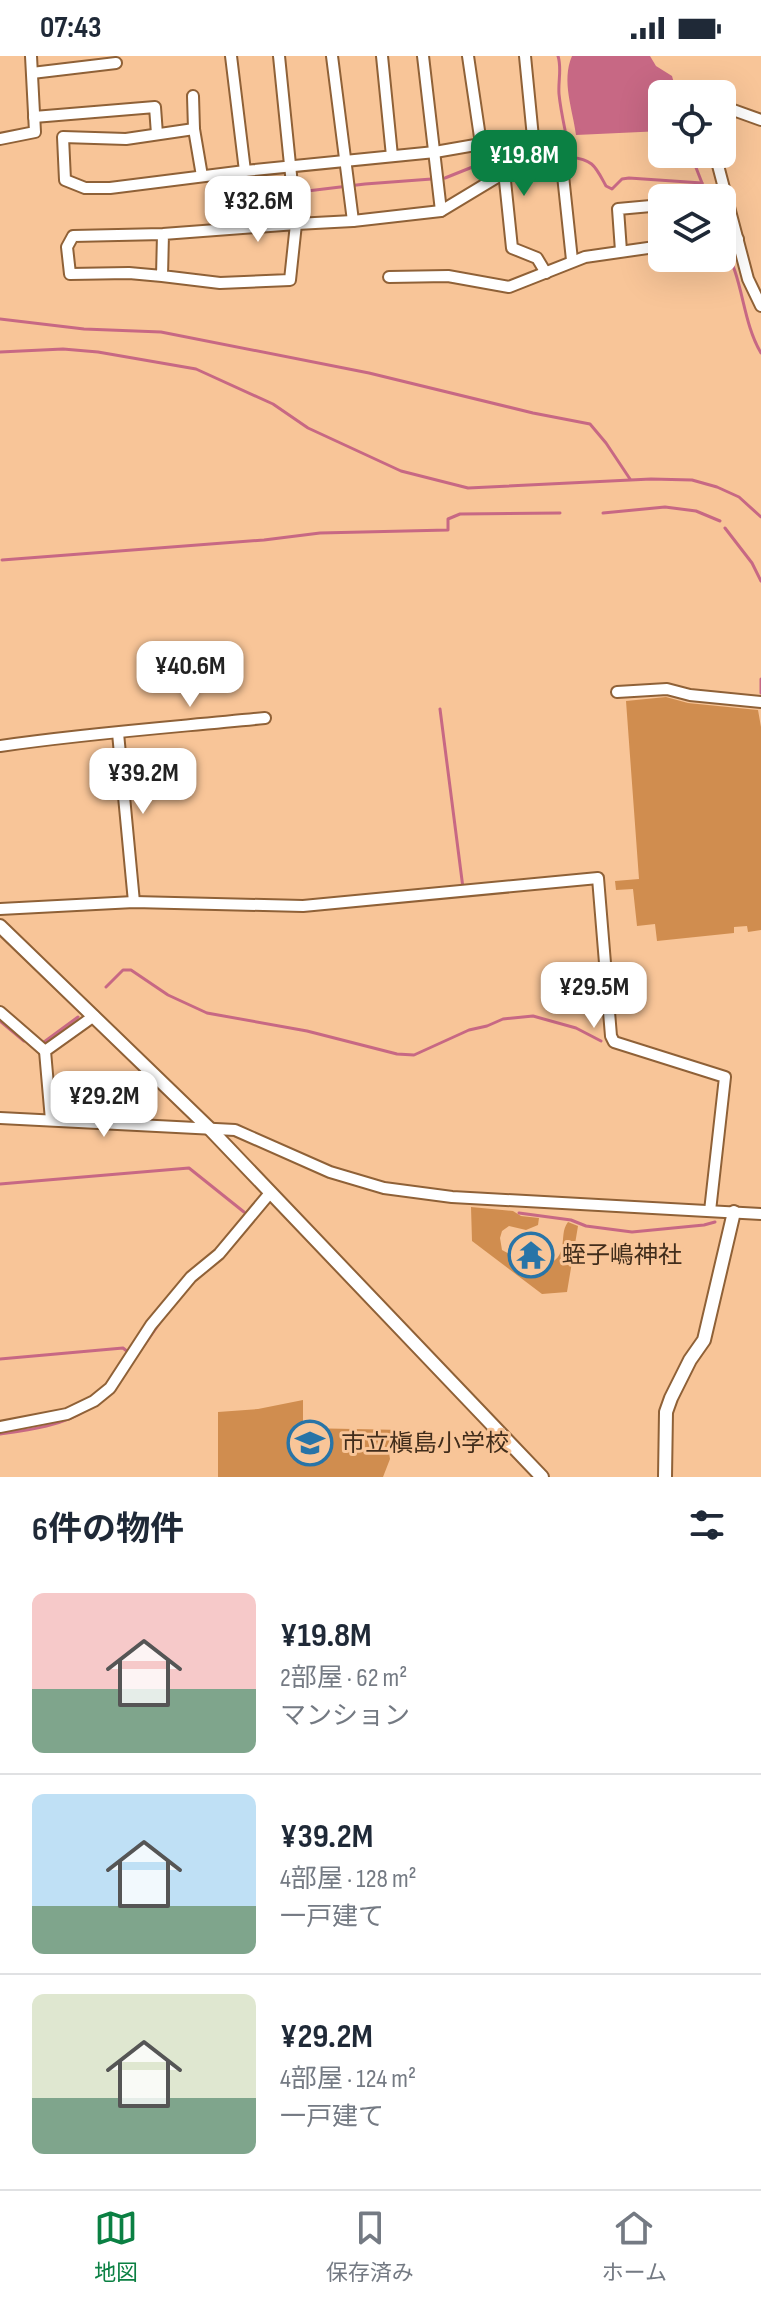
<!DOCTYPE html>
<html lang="ja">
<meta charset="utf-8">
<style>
:root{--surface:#fff;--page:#f2f2f3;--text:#1f2937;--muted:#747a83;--line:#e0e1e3;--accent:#0b8043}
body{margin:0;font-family:"Sofia Sans Condensed","Noto Sans JP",sans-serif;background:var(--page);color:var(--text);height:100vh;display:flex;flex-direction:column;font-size:30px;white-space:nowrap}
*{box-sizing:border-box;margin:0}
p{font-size:26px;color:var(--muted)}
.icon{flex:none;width:44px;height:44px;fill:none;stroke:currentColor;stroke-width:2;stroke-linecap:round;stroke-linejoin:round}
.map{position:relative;height:1421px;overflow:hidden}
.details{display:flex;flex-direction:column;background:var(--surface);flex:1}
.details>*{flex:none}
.controls{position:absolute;left:648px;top:24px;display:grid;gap:16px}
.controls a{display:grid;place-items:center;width:88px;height:88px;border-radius:12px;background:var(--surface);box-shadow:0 8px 32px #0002;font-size:40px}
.price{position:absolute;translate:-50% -68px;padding:0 18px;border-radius:16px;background:#fff;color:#222;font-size:26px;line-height:52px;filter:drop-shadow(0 2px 4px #0008)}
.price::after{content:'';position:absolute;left:50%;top:48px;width:24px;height:18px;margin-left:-12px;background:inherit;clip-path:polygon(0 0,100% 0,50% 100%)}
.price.on{background:var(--accent);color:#fff}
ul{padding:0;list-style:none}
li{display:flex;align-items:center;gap:24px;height:200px;padding:0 32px}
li+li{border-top:2px solid var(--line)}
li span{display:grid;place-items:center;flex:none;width:224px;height:160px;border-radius:12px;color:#555}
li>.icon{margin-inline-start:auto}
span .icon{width:96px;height:96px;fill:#fffc;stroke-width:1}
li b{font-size:34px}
h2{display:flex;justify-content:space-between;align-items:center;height:96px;padding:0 32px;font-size:34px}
.status{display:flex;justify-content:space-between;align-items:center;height:56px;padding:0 40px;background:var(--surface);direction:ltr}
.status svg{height:22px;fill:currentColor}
.dock{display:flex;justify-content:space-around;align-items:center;height:112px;border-top:2px solid var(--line);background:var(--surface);font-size:22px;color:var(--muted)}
.dock a{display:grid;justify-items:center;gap:4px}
.dock .on{color:var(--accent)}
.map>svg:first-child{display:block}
.green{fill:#d08d4f}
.water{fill:#c76884}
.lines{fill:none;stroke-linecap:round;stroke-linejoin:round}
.stream{stroke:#c76884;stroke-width:3}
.minor-casing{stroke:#8f6137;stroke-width:14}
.tertiary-casing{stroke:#8f6137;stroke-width:16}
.minor{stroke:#fff;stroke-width:10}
.tertiary{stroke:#fff;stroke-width:12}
.labels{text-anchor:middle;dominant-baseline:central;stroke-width:6;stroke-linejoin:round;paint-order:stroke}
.poi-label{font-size:24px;fill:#412d1b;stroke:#f8c598;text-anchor:start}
</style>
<div class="status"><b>07:43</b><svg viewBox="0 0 49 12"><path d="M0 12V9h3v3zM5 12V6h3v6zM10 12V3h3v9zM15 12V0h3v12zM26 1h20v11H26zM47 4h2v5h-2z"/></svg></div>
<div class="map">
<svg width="761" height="1421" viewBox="0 0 761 1421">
<rect width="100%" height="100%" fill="#f8c598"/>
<g class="green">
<path d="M666 641 688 647 758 654 761 671V874L748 876 747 870 734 871V877L657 885 655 868 637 870 633 833 616 834 615 825 639 823 626 645Z"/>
<path d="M471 1151 513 1155 521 1160 539 1162 538 1169 526 1174 509 1170 502 1175 500 1182 502 1194C518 1203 557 1221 562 1191 564 1182 562 1174 568 1166L578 1170 567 1236 542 1238 472 1185Z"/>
<path d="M303 1344V1372L404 1374 389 1397 390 1403 383 1421H218V1356L258 1353Z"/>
</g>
<path class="water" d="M572 0H650L656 10 672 20 677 38H662V75L576 79C573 54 561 25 572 0Z"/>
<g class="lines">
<g class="stream">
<path d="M558 0C562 12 558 25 559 38 561 59 567 80 570 101 594 104 595 110 606 130L612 133 622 123 629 122 702 127 704 142"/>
<path d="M693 98 695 109 702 127"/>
<path d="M299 136 365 128 445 122 485 106 484 96 528 84 567 80"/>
<path d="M722 188C744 221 741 263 761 297"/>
<path d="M0 263 84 273 161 276 369 317 533 357 590 368 606 387 630 423"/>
<path d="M0 296 63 293 98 296 196 313 273 348 308 372 401 415 468 432 651 423 692 424 717 431 739 441 761 461"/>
<path d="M603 457 665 451 696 455 720 465"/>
<path d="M725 472 752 507 761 525"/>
<path d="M2 504 264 484 320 477 448 474V463L460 458 560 457"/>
<path d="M761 623V637"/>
<path d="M440 653 463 832"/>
<path d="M106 931 123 914H131L168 939 207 957 307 975 397 998 414 999 469 974 487 970 503 963 533 960 576 972 601 985"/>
<path d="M0 965 24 985"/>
<path d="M44 986 78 961"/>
<path d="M627 995 722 1025"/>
<path d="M0 1128 189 1112 244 1156"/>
<path d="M519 1157 571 1164 586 1170 632 1176 704 1169 715 1166"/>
<path d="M0 1303 123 1292 128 1296"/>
<path d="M131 1308 161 1265"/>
<path d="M0 1378C30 1374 62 1370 88 1353"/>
</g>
<g class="minor-casing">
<g id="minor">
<path d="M231 0 245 115"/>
<path d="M279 0 296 168 353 165 441 155 504 117 536 112 525 0"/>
<path d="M332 0 353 165"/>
<path d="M382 0 392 100"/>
<path d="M423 0 441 155"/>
<path d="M32 17 116 7"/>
<path d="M193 40 194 73 202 120"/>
<path d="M722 50 761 64"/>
<path d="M34 61 155 51 157 78"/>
<path d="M194 73 126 83 63 81 65 124 85 132H110L245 115 435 96 481 88 468 0"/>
<path d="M0 83 35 76 31 0"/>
<path d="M502 96 512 192 537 202 546 217"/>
<path d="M715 98 748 223 761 250"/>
<path d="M536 112 562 110 572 204"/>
<path d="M722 184 738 183"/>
<path d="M621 195 618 153 662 149"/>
<path d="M162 220 129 217 70 218 67 191 73 180 163 178 296 168 290 224 220 227 162 220 163 178"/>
<path d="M389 221 448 220 509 231 585 201 662 190"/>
<path d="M617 636 667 633 690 639 761 646"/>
<path d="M118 677 134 846"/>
<path d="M0 690C88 677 176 671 265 662"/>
<path d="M0 853 134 846 303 850 598 822 611 980 614 986 725 1021 710 1155"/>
<path d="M0 956 45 995"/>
<path d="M0 1062 235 1074 330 1116 384 1132 452 1141 761 1158"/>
<path d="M51 1064 45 995 94 960"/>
<path d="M0 1371 67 1358 94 1345 110 1332 151 1269 191 1221 219 1198 270 1137"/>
</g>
</g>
<g class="tertiary-casing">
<g id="tertiary">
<path d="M0 870 209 1072 542 1421"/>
<path d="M665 1421 666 1356 671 1342 690 1304 704 1284 734 1156"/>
</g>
</g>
<use href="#minor" class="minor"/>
<use href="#tertiary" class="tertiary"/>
</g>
<defs>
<g id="temple-ring" transform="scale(2.3)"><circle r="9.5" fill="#f8c598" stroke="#2874a7" stroke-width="1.5"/><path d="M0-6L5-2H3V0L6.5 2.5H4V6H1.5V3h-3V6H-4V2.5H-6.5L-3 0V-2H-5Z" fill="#2874a7"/></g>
<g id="school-ring" transform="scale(2.3)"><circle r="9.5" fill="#f8c598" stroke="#2874a7" stroke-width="1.5"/><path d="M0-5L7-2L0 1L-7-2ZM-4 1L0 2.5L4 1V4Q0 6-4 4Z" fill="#2874a7"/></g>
</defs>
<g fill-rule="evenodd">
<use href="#temple-ring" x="531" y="1199"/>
<use href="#school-ring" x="310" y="1387"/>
</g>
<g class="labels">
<g class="poi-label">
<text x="562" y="1199">蛭子嶋神社</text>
<text x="341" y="1387">市立槇島小学校</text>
</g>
</g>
</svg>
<div class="controls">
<a><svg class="icon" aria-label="locate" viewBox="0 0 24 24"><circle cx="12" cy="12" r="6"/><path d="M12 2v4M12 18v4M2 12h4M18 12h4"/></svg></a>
<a><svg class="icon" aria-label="layers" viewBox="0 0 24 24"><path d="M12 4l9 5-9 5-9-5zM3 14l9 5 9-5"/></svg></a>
</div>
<b class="price on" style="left:524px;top:142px">¥19.8M</b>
<b class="price" style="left:258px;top:188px">¥32.6M</b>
<b class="price" style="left:190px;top:653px">¥40.6M</b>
<b class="price" style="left:143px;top:760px">¥39.2M</b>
<b class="price" style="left:594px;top:974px">¥29.5M</b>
<b class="price" style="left:104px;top:1083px">¥29.2M</b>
</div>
<section class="details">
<h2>6件の物件<svg class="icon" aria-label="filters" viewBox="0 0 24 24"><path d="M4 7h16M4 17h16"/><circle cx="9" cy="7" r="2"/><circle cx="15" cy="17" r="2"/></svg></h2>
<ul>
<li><span style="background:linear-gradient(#f6c9c9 60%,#7fa58c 0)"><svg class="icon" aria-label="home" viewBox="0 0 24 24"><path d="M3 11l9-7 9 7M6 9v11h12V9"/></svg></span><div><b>¥19.8M</b><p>2部屋 · 62 m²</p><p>マンション</p></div></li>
<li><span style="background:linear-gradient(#bfe0f5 70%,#7fa58c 0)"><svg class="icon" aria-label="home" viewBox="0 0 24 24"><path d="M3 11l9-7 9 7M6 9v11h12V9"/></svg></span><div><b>¥39.2M</b><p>4部屋 · 128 m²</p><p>一戸建て</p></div></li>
<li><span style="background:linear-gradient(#dfe7d0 65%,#7fa58c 0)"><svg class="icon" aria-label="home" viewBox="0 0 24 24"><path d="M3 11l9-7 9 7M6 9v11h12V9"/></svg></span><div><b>¥29.2M</b><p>4部屋 · 124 m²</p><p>一戸建て</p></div></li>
</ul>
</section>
<nav class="dock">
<a class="on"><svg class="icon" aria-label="map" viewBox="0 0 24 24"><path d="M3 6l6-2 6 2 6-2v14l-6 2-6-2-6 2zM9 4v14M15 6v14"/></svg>地図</a>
<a><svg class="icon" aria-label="saved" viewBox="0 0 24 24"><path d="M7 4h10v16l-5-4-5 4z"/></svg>保存済み</a>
<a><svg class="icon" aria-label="home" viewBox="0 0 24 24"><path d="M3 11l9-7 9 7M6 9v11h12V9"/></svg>ホーム</a>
</nav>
